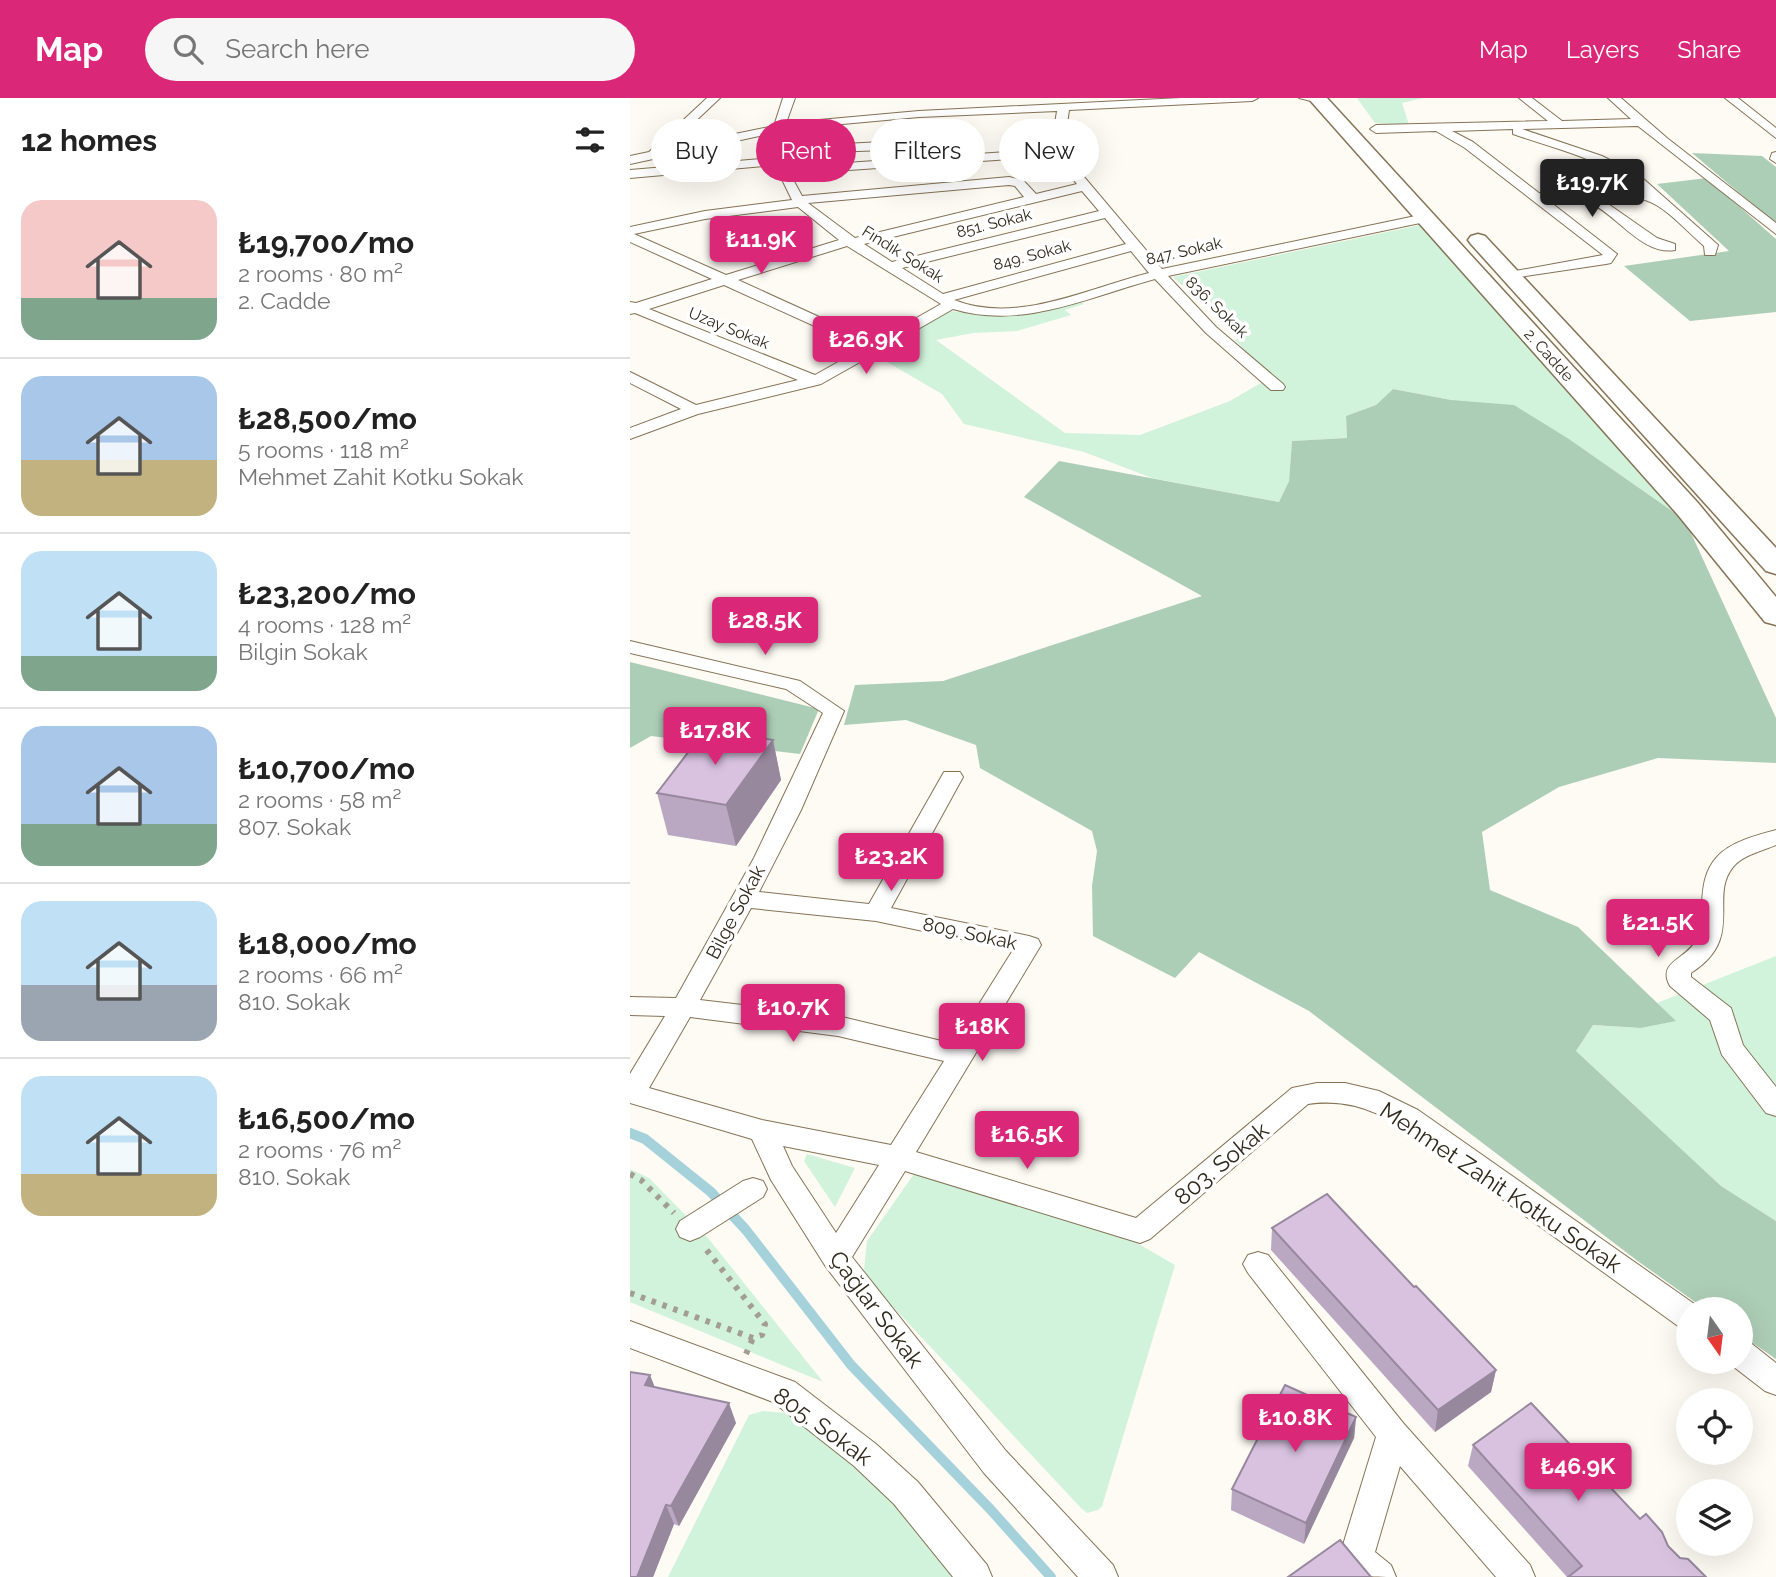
<!DOCTYPE html>
<meta charset="utf-8">
<style>
:root{--surface:#fff;--page:#f6f6f6;--text:#222;--muted:#767676;--line:#e0e0e0;--accent:#db2777}
body{margin:0;font-family:Raleway,sans-serif;background:var(--page);color:var(--text);height:100vh;display:flex;flex-direction:column;font-size:26px;white-space:nowrap}
*{box-sizing:border-box;margin:0}
p{font-size:23px;color:var(--muted)}
.icon{flex:none;width:38px;height:38px;fill:none;stroke:currentColor;stroke-width:2;stroke-linecap:round;stroke-linejoin:round}
.map{position:relative;flex:1;overflow:hidden}
.panel{display:flex;flex-direction:column;background:var(--surface);width:630px}
.panel>*{flex:none}
.banner{position:absolute;left:21px;top:21px;width:665px;height:63px;display:flex;gap:14px}
.needle{width:46px;rotate:166deg}
.buttons{position:absolute;left:1046px;top:1199px;display:grid;gap:14px}
.buttons a{display:grid;place-items:center;width:77px;height:77px;border-radius:50%;background:var(--surface);box-shadow:0 7px 28px #0002;font-size:35px}
.price{position:absolute;translate:-50% -60px;padding:0 16px;border-radius:7px;background:var(--accent);color:#fff;font-size:23px;line-height:46px;filter:drop-shadow(0 2px 4px #0008)}
.price::after{content:'';position:absolute;left:50%;top:42px;width:21px;height:16px;margin-left:-10px;background:inherit;clip-path:polygon(0 0,100% 0,50% 100%)}
.price.on{background:#222;color:#fff}
ul{padding:0;list-style:none}
li{display:flex;align-items:center;gap:21px;height:175px;padding:0 21px}
li+li{border-top:2px solid var(--line)}
li span{display:grid;place-items:center;flex:none;width:196px;height:140px;border-radius:21px;color:#555}
li>.icon{margin-inline-start:auto}
span .icon{width:84px;height:84px;fill:#fffc;stroke-width:1}
li b{font-size:30px}
h2{display:flex;justify-content:space-between;align-items:center;height:84px;padding:0 21px;font-size:30px}
.chip{padding:0 24px;border-radius:32px;background:var(--surface);box-shadow:0 7px 28px #0002;font-size:24px;line-height:63px}
.chip.on{background:var(--accent);color:#fff}
header{display:flex;align-items:center;gap:42px;box-sizing:border-box;height:98px;padding:0 35px;background:var(--accent);color:#fff}
header strong{font-size:33px}
nav{display:flex;gap:38px;margin-inline-start:auto;font-size:24px}
.search{width:490px;height:63px;background:var(--page);display:flex;align-items:center;gap:18px;box-sizing:border-box;padding:0 24px;border-radius:38px;color:var(--muted);font-size:26px}
main{display:flex;flex:1;min-height:0}
.map>svg:first-child{display:block}
.green{fill:#d1f3db}
.forest{fill:#adceb6}
.lines{fill:none;stroke-linecap:round;stroke-linejoin:round}
.stream{stroke:#a5d1db;stroke-width:10}
.street-casing{stroke:#857356;stroke-width:2}
.primary-casing{stroke:#857356;stroke-width:3}
.path{stroke:#a39d94;stroke-width:6;stroke-dasharray:4.5 7;stroke-linecap:butt}
.street{fill:#fff;fill-rule:evenodd}
.primary{fill:#fff;fill-rule:evenodd}
.wall{fill:#baa7c1}
.shaded-wall{fill:#97889d}
.building{fill:#d8c2e0;stroke:#97889d;stroke-width:2}
.labels{text-anchor:middle;dominant-baseline:central;stroke-width:7;stroke-linejoin:round;paint-order:stroke}
.far-street-label{font-size:16px;fill:#30291c;stroke:#fff}
.street-label{font-size:19px;fill:#30291c;stroke:#fff}
.near-street-label{font-size:23px;fill:#30291c;stroke:#fff}
</style>
<header>
<strong>Map</strong>
<div class="search"><svg class="icon" aria-label="search" viewBox="0 0 24 24"><circle cx="10" cy="10" r="6"/><path d="M15 15l6 6"/></svg>Search here</div>
<nav><a>Map</a><a>Layers</a><a>Share</a></nav>
</header>
<main>
<section class="panel">
<h2>12 homes<svg class="icon" aria-label="filters" viewBox="0 0 24 24"><path d="M4 7h16M4 17h16"/><circle cx="9" cy="7" r="2"/><circle cx="15" cy="17" r="2"/></svg></h2>
<ul>
<li><span style="background:linear-gradient(#f6c9c9 70%,#7fa58c 0)"><svg class="icon" aria-label="home" viewBox="0 0 24 24"><path d="M3 11l9-7 9 7M6 9v11h12V9"/></svg></span><div><b>₺19,700/mo</b><p>2 rooms · 80 m²</p><p>2. Cadde</p></div></li>
<li><span style="background:linear-gradient(#a9c7e8 60%,#c2b280 0)"><svg class="icon" aria-label="home" viewBox="0 0 24 24"><path d="M3 11l9-7 9 7M6 9v11h12V9"/></svg></span><div><b>₺28,500/mo</b><p>5 rooms · 118 m²</p><p>Mehmet Zahit Kotku Sokak</p></div></li>
<li><span style="background:linear-gradient(#bfe0f5 75%,#7fa58c 0)"><svg class="icon" aria-label="home" viewBox="0 0 24 24"><path d="M3 11l9-7 9 7M6 9v11h12V9"/></svg></span><div><b>₺23,200/mo</b><p>4 rooms · 128 m²</p><p>Bilgin Sokak</p></div></li>
<li><span style="background:linear-gradient(#a9c7e8 70%,#7fa58c 0)"><svg class="icon" aria-label="home" viewBox="0 0 24 24"><path d="M3 11l9-7 9 7M6 9v11h12V9"/></svg></span><div><b>₺10,700/mo</b><p>2 rooms · 58 m²</p><p>807. Sokak</p></div></li>
<li><span style="background:linear-gradient(#bfe0f5 60%,#9aa5b1 0)"><svg class="icon" aria-label="home" viewBox="0 0 24 24"><path d="M3 11l9-7 9 7M6 9v11h12V9"/></svg></span><div><b>₺18,000/mo</b><p>2 rooms · 66 m²</p><p>810. Sokak</p></div></li>
<li><span style="background:linear-gradient(#bfe0f5 70%,#c2b280 0)"><svg class="icon" aria-label="home" viewBox="0 0 24 24"><path d="M3 11l9-7 9 7M6 9v11h12V9"/></svg></span><div><b>₺16,500/mo</b><p>2 rooms · 76 m²</p><p>810. Sokak</p></div></li>
</ul>
</section>
<div class="map">
<svg width="1146" height="1479" viewBox="0 0 1146 1479">
<rect width="100%" height="100%" fill="#fefaf4"/>
<g class="green">
<path d="M727 0H793L772 5 779 27 745 25Z"/>
<path d="M795 126 1055 422 939 341 821 302 763 291 746 307 716 318 717 340 662 343 659 383 649 404 522 380 454 354 334 326 312 296 245 257 319 213 374 217 450 203 454 206 435 212 441 217 387 233 343 235 306 242 435 335 510 337 600 303 641 279 605 242 609 238 543 179Z"/>
<path d="M1146 858V1123L1091 1088 946 953 963 927 1011 930 1045 923 1027 905Z"/>
<path d="M177 1056 225 1070 205 1109 174 1063Z"/>
<path d="M0 1071 19 1080 78 1140 193 1284 0 1204Z"/>
<path d="M294 1074 495 1138 545 1167 472 1408 468 1412 457 1415 451 1410 237 1181 234 1171 237 1143 284 1076Z"/>
<path d="M133 1313 167 1316 237 1375 329 1479H38L119 1317Z"/>
</g>
<g class="forest">
<path d="M1062 55 1132 58 1146 69V126Z"/>
<path d="M1077 80 1146 141V214L1060 223 994 168 1099 153 1027 86Z"/>
<path d="M763 291 821 302 884 307 939 341 1055 422 1146 620V665L1028 660 929 689 852 734 860 792 948 829 1046 923 1011 930 963 927 946 953 1091 1088 1146 1123V1261L1111 1237V1211H1075L1009 1164 679 913 569 854 545 880 463 838 462 788 467 753 462 733 350 670 346 647 276 622 214 627 225 587 313 583 572 498 394 399 429 363 649 404 659 383 662 343 717 340 716 318 746 307Z"/>
<path d="M0 564 189 611 170 656 21 638 0 650Z"/>
</g>
<g class="lines">
<path class="stream" d="M0 1035 15 1041 81 1094 116 1132 221 1267 361 1412 421 1479"/>
<g class="street-casing">
<g id="street">
<path d="M77 0H90L37 50 144 28 153 0H165L156 25 289 13 551 0H628L622 3 439 12 433 54 532 171 795 116 802 120 795 124 538 178 586 229 653 286 655 289 653 292H641L576 235 525 181C459 199 392 232 323 211L255 250 253 254 246 255 191 286 68 316 0 341V330L51 311 0 285V274L66 307 168 282 5 215 0 216V204L6 205 82 181 0 144V129L75 113 162 102 145 67 0 80V72L144 60 143 35 0 66V58L19 54ZM427 13 421 51 157 69 155 56 253 52 259 48 253 44 154 49 155 33 169 30 289 19ZM424 58 447 86 406 96 393 82 379 79 172 98 160 76ZM379 87 385 88 394 99 225 140 178 105ZM452 93 469 113 262 164 234 146ZM168 109 209 142 96 177 4 136 75 121ZM475 120 496 146 313 196 272 170ZM217 148 311 206 244 244 108 182ZM501 153 519 175C458 190 387 227 324 202ZM94 187 233 250 185 277 19 211Z"/>
<path d="M669 0H693L695 2 689 5Z"/>
<path d="M889 0H902L932 23 1001 21 978 0H991L1037 40 1146 125V136L1008 28 892 31 972 58 1009 77 1088 147 1085 157H1075L1074 148C1038 116 1023 90 971 101L1027 140 1045 146V152C1012 158 986 115 958 104 948 100 930 103 919 103L987 156 981 165 976 166 875 181 873 178 880 174 973 157 835 50 806 33 746 35 740 31 746 27 918 23ZM883 31V36C926 51 977 62 1012 93L989 89 960 95H909L843 44 822 33Z"/>
<path d="M1095 0H1108L1146 30V40Z"/>
<path d="M1146 54V65L1140 61 1142 55Z"/>
<path d="M0 543 170 583 214 613 171 712 129 794 239 806 314 674H330L333 679 261 810 399 838 408 841 411 847 286 1054 506 1120 662 990 687 985H715L749 993 788 1012 1070 1210 1059 1211V1232L1048 1228 768 1026C738 1010 713 1001 678 1006L520 1141 510 1145 275 1073 222 1159 376 1353 483 1467 488 1479H448L354 1375 196 1169 141 1082 122 1041 0 1005V976L35 918 0 917V899L46 900 124 760 193 615 156 591 0 555ZM121 810 246 823 383 852 324 946 208 918 70 902ZM60 919 208 938 314 963 261 1047 132 1022 19 990ZM153 1048 249 1067 206 1135 162 1068Z"/>
<path d="M1146 732V747C1132 753 1113 757 1103 769 1078 800 1116 840 1061 875V879L1101 910 1113 947 1146 989V1018L1136 1015 1092 957 1080 922 1040 888C1026 863 1058 861 1066 842 1077 814 1065 783 1087 759 1100 744 1127 737 1146 732Z"/>
<path d="M123 1080 133 1083 137 1091 133 1099 70 1139 60 1143 50 1139 46 1131 50 1123 113 1083Z"/>
<path d="M628 1154 638 1157 774 1326 900 1467 905 1479H866L770 1368 745 1454 761 1467 766 1479C741 1479 720 1479 709 1460L746 1339 618 1175 613 1166 618 1157Z"/>
<path d="M0 1223 165 1284 246 1346 288 1384 357 1467 362 1479H323L264 1406 224 1368 143 1304 0 1250Z"/>
<path d="M1111 1242 1122 1246 1146 1265V1297L1135 1293 1100 1266 1099 1264H1111Z"/>
</g>
</g>
<g class="primary-casing">
<g id="primary">
<path d="M678 0H697L1068 405 1146 499V527L1135 524 1048 417Z"/>
<path d="M848 136 855 138 1146 450V476L1136 473 841 146 838 142 841 138Z"/>
</g>
</g>
<g class="path">
<path d="M0 1076 11 1082 44 1115"/>
<path d="M0 1195 123 1240 132 1237 135 1226 75 1150"/>
<path d="M116 1256 123 1240"/>
</g>
<use href="#street" class="street"/>
<use href="#primary" class="primary"/>
</g>
<g class="wall">
<path d="M143 642 151 682 106 748 38 737 27 695Z"/>
<path d="M642 1130 784 1189 866 1272 861 1294 805 1334 641 1152Z"/>
<path d="M25 1289 106 1325 49 1428 44 1426 23 1479H0Z"/>
<path d="M726 1319 724 1340 674 1446 601 1412 602 1391Z"/>
<path d="M843 1347 1010 1421 1050 1460 1076 1479H937L838 1368Z"/>
</g>
<g class="shaded-wall">
<path d="M143 642 151 682 106 748 96 707Z"/>
<path d="M866 1272 861 1294 805 1334 808 1312Z"/>
<path d="M20 1277 28 1297 15 1287Z"/>
<path d="M99 1305 106 1325 49 1428 41 1408Z"/>
<path d="M726 1319 724 1340 674 1446 676 1425Z"/>
<path d="M36 1407 44 1426 23 1479H7Z"/>
</g>
<g class="building">
<path d="M76 631 143 642 96 707 27 695Z"/>
<path d="M697 1096 784 1189 786 1188 866 1272 808 1312 642 1130Z"/>
<path d="M0 1274 20 1277 15 1287 99 1305 41 1408 36 1407 7 1479H0Z"/>
<path d="M655 1287 726 1319 676 1425 602 1391Z"/>
<path d="M901 1305 1010 1421 1016 1416 1032 1434 1038 1448 1050 1460 1058 1461 1076 1479H938L952 1468 843 1347Z"/>
<path d="M710 1442 741 1479H658Z"/>
</g>
<g class="labels">
<g class="far-street-label">
<text transform="translate(364 125) rotate(-14)">851. Sokak</text>
<text transform="translate(554 153) rotate(-13)">847. Sokak</text>
<text transform="translate(273 156) rotate(32)">Fındık Sokak</text>
<text transform="translate(402 157) rotate(-15)">849. Sokak</text>
<text transform="translate(587 209) rotate(44)">836. Sokak</text>
<text transform="translate(99 230) rotate(22)">Uzay Sokak</text>
<text transform="translate(919 257) rotate(48)">2. Cadde</text>
</g>
<g class="street-label">
<text transform="translate(105 814) rotate(-62)">Bilge Sokak</text>
<text transform="translate(340 835) rotate(12)">809. Sokak</text>
</g>
<g class="near-street-label">
<text transform="translate(591 1065) rotate(-40)">803. Sokak</text>
<text transform="translate(871 1089) rotate(34)">Mehmet Zahit Kotku Sokak</text>
<text transform="translate(247 1211) rotate(53)">Çağlar Sokak</text>
<text transform="translate(193 1328) rotate(36)">805. Sokak</text>
</g>
</g>
</svg>
<div class="buttons">
<a><svg class="needle" viewBox="-14 -14 28 28"><path d="M0-13l5 13h-10z" fill="#e53935"/><path d="M0 13l5-13h-10z" fill="#767676"/></svg></a>
<a><svg class="icon" aria-label="locate" viewBox="0 0 24 24"><circle cx="12" cy="12" r="6"/><path d="M12 2v4M12 18v4M2 12h4M18 12h4"/></svg></a>
<a><svg class="icon" aria-label="layers" viewBox="0 0 24 24"><path d="M12 4l9 5-9 5-9-5zM3 14l9 5 9-5"/></svg></a>
</div>
<b class="price on" style="left:962px;top:121px">₺19.7K</b>
<b class="price" style="left:131px;top:178px">₺11.9K</b>
<b class="price" style="left:236px;top:278px">₺26.9K</b>
<b class="price" style="left:135px;top:559px">₺28.5K</b>
<b class="price" style="left:85px;top:669px">₺17.8K</b>
<b class="price" style="left:261px;top:795px">₺23.2K</b>
<b class="price" style="left:1028px;top:861px">₺21.5K</b>
<b class="price" style="left:163px;top:946px">₺10.7K</b>
<b class="price" style="left:352px;top:965px">₺18K</b>
<b class="price" style="left:397px;top:1073px">₺16.5K</b>
<b class="price" style="left:665px;top:1356px">₺10.8K</b>
<b class="price" style="left:948px;top:1405px">₺46.9K</b>
<div class="banner">
<a class="chip">Buy</a>
<a class="chip on">Rent</a>
<a class="chip">Filters</a>
<a class="chip">New</a>
</div>
</div>
</main>
